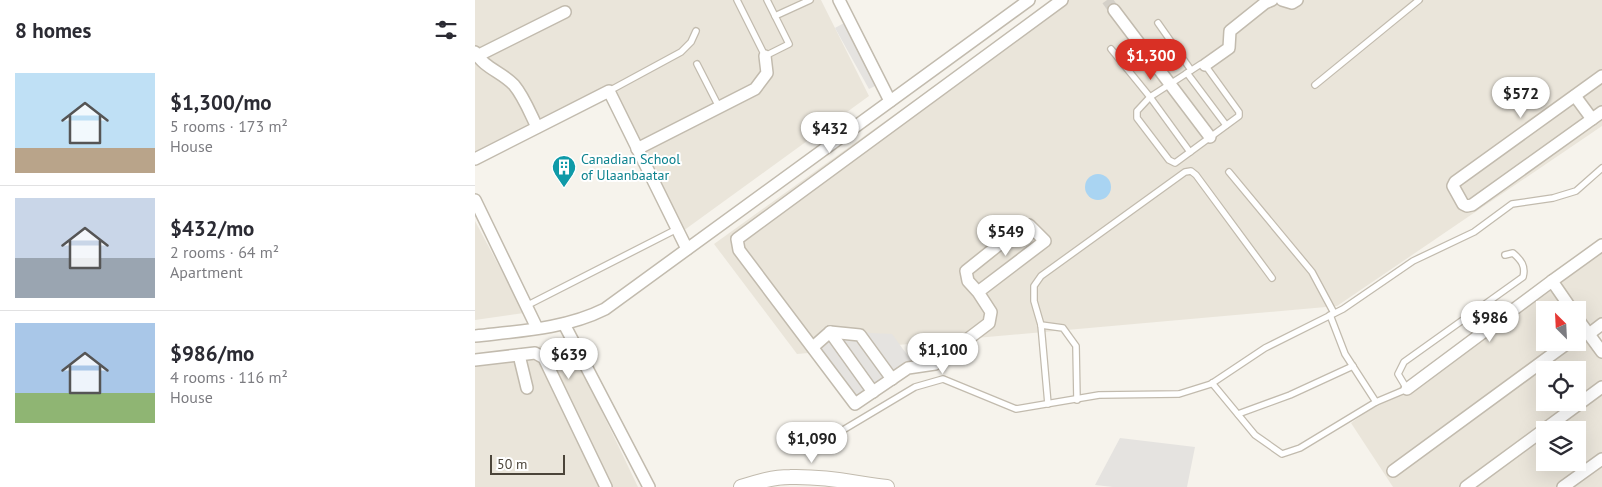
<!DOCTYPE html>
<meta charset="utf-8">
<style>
:root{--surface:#fff;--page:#f2f2f3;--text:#2b2b33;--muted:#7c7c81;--line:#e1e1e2;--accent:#d93025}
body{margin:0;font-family:"PT Sans",sans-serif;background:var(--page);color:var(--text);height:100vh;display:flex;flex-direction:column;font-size:19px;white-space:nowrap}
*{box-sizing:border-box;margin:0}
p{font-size:16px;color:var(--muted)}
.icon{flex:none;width:28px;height:28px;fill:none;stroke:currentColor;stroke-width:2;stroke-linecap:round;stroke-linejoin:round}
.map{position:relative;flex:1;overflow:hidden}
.details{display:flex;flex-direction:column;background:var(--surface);width:475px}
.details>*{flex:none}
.needle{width:32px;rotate:336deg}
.tools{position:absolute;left:1061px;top:301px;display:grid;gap:10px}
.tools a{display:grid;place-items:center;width:50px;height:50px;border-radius:0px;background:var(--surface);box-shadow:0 5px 20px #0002;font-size:25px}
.scale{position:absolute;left:15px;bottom:12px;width:75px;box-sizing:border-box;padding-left:5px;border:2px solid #4b4439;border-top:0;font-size:14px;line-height:18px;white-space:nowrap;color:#4b4439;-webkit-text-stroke:4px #fff;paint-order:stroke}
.price{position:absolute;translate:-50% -42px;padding:0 11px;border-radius:18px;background:#fff;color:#222;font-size:16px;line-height:32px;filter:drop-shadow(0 1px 2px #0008)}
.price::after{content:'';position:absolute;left:50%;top:30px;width:15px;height:11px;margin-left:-8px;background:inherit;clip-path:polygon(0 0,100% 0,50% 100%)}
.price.on{background:var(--accent);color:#fff}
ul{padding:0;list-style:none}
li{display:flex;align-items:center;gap:15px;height:125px;padding:0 15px}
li+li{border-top:1px solid var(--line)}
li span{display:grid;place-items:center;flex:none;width:140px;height:100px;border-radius:0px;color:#555}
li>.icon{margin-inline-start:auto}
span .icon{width:60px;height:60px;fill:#fffc;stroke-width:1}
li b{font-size:21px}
h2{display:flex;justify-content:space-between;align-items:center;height:60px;padding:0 15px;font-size:21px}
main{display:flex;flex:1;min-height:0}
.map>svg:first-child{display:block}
.residential{fill:#eae5da;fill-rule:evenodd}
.parking{fill:#e5e3e0}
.water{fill:#a9d4f2}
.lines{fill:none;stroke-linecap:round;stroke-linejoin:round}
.minor-tunnel{stroke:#d4d0c8;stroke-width:11;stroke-dasharray:11 5.5;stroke-linecap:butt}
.service-casing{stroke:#c2bbae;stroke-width:8}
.minor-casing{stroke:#c2bbae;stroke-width:14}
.tertiary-casing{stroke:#c2bbae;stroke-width:16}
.service{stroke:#fff;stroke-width:5.5}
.minor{stroke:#fff;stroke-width:11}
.tertiary{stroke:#fff;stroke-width:14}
.labels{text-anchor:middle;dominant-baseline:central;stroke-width:4;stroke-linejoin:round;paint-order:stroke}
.culture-label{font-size:14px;fill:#0d838f;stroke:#fff;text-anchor:start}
</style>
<main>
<section class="details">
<h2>8 homes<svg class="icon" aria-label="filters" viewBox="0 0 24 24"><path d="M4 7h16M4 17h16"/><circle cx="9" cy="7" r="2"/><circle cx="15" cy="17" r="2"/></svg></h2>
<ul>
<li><span style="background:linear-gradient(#bfe0f5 75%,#b9a48a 0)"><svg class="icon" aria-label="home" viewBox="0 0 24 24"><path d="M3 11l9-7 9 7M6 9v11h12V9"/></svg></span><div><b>$1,300/mo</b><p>5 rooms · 173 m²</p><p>House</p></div></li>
<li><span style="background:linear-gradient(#c9d6e8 60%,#9aa5b1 0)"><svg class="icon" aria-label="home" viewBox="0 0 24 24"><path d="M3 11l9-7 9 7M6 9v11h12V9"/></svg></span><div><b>$432/mo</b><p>2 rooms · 64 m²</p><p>Apartment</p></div></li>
<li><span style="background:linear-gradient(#a9c7e8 70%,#8fb573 0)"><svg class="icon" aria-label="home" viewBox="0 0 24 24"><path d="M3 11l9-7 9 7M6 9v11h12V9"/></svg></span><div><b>$986/mo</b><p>4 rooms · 116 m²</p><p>House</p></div></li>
</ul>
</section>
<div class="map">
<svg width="1127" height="487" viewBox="0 0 1127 487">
<rect width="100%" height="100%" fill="#f6f3ec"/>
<g class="residential">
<path d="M0 0H346L394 96 208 231 135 85 0 152Z"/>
<path d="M579 0H1127V126L862 306 322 354 239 244Z"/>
<path d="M0 221 49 313 0 320Z"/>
<path d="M1127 238V332L1121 337 1127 344V487H918L876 423ZM1070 310H1102V342H1070ZM1070 370H1102V402H1070ZM1070 430H1102V462H1070Z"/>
<path d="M94 343 163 487H0V354Z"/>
</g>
<g class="parking">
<path d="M369 23 402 85 394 89 360 28Z"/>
<path d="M361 327 396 333 417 334 441 367 417 379 374 406 332 348Z"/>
<path d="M645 438 720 447 712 487H638L620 485Z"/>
</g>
<circle class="water" cx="623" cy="187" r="13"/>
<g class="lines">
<path class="minor-tunnel" d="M632 0 639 10"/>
<g class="service-casing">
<g id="service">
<path d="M262 0 290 56 314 44 300 16 335 0"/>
<path d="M292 0 300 16"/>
<path d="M683 23 716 70"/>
<path d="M636 49 675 97 715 152"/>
<path d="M222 64 244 107"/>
<path d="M726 64 730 65 764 112V116L700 163 694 160 662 118V111L675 97Z"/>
<path d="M712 73 751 125"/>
<path d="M840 85 944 0"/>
<path d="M134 91 206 52 216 42 221 31"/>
<path d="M754 172 837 272 859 313"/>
<path d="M51 306 202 229"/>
<path d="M855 315 870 354 901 402"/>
<path d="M566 325 588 328 601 346 602 400"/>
<path d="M737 383 780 435 807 454 825 448 901 402 932 389 923 374 929 362 1048 277C1051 266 1046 260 1038 253L1030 255"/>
<path d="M573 404 566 325 559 301V286L566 276 710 172 716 171 721 175 797 278"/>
<path d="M763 414 815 395 878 366"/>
<path d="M368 430 440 387 468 379 541 409 624 395 704 394 736 384 790 348 868 309 938 261 999 232 1037 204 1078 198 1101 191 1127 168"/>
</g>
</g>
<g class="minor-casing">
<g id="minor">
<path d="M364 0 415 101"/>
<path d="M807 0 817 3 822 0"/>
<path d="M639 10 735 137"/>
<path d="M0 52C9 68 27 72 39 85 49 97 55 113 62 127"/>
<path d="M2 56 90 12"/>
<path d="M730 65 754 48 755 31 790 3 797 0"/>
<path d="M1127 76 980 182 978 186 988 204 992 206 997 205 1127 112"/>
<path d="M1100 96 1117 119"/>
<path d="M162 149 280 89 292 73 290 56"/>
<path d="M0 159 134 91 212 249"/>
<path d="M0 200 62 328"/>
<path d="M1077 281 1127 245"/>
<path d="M503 292 493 281 491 271 546 227 554 225 570 241 503 292 516 312 514 323 460 364 433 368 380 404 264 250 262 239 587 0"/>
<path d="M1102 318 1127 352"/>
<path d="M89 324 174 487"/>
<path d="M355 332 398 392"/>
<path d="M1114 334 1127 324"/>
<path d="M0 336C44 331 90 329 130 309L554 0"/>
<path d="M338 347 355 332 385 335 417 379"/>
<path d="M44 355 52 388"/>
<path d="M0 360 60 353 69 358 131 487"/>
<path d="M932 389 1077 281 1097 310"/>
<path d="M918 471 1094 342"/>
<path d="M991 487 1127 387"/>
<path d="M1088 487 1127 459"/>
</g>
</g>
<g class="tertiary-casing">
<path id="tertiary" d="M266 487C282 482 298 477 315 477 348 476 380 483 412 487"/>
</g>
<use href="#service" class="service"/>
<use href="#minor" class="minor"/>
<use href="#tertiary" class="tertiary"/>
</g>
<defs>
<g id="building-pin" transform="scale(1.25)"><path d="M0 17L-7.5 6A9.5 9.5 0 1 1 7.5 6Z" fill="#0f9aa8" stroke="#fff"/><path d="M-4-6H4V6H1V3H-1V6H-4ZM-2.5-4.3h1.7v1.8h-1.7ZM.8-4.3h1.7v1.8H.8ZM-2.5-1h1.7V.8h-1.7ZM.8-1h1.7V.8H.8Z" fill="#fff"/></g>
</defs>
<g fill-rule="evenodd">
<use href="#building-pin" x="89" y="167"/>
</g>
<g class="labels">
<g class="culture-label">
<text x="106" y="159">Canadian School<tspan x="106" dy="16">of Ulaanbaatar</tspan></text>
</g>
</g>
</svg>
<div class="tools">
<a><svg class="needle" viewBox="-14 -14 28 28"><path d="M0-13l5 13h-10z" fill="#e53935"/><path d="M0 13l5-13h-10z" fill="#7c7c81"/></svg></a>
<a><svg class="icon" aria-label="locate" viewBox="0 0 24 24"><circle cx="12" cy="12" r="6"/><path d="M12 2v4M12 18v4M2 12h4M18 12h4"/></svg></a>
<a><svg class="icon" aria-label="layers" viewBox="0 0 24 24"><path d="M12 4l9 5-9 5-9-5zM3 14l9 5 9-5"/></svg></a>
</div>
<div class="scale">50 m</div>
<b class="price on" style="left:676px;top:81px">$1,300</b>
<b class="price" style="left:1046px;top:119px">$572</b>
<b class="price" style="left:355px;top:154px">$432</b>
<b class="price" style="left:531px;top:257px">$549</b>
<b class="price" style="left:1015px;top:343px">$986</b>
<b class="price" style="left:468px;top:375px">$1,100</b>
<b class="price" style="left:94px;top:380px">$639</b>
<b class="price" style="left:337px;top:464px">$1,090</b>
</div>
</main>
